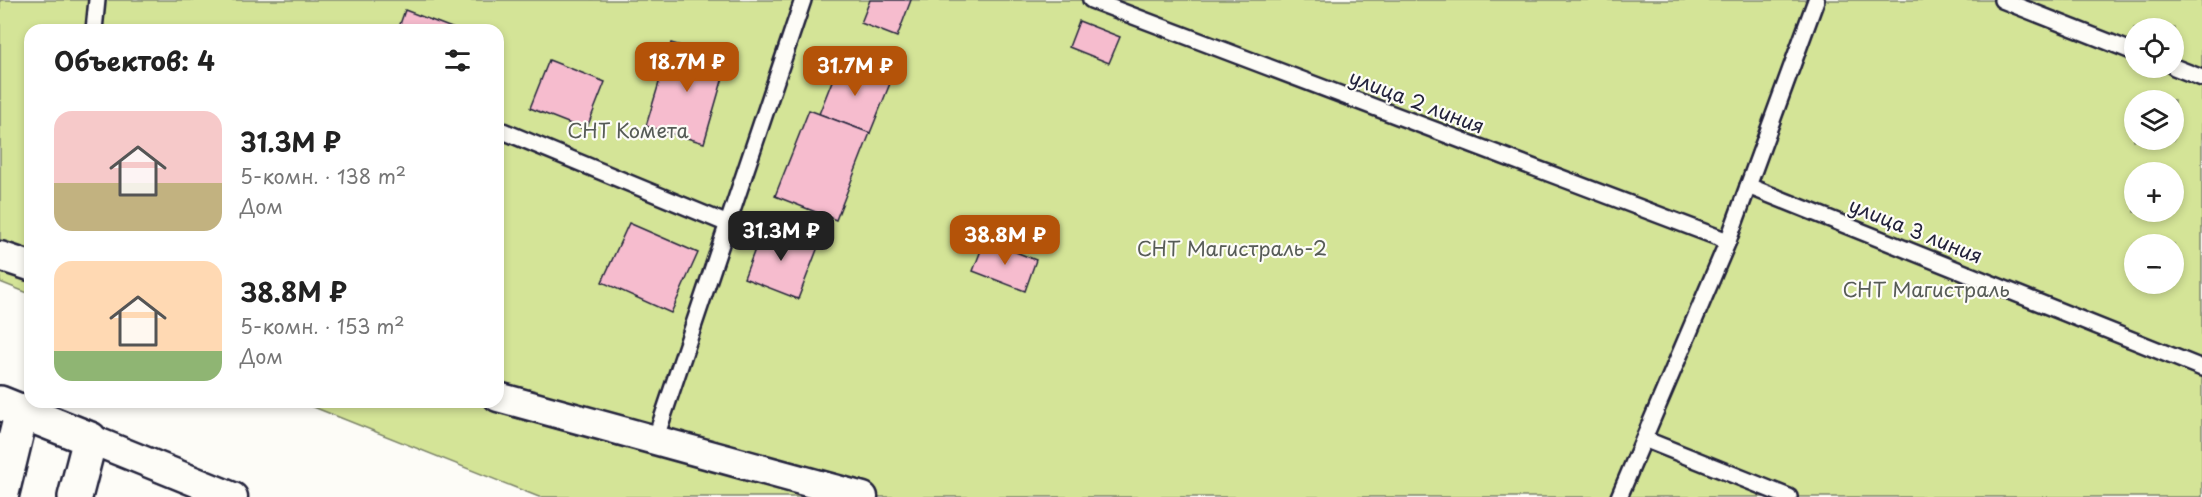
<!DOCTYPE html>
<html lang="ru">
<meta charset="utf-8">
<style>
:root{--surface:#fff;--page:#f6f6f6;--text:#222;--muted:#767676;--accent:#b45309}
body{margin:0;font-family:"Playpen Sans",sans-serif;background:var(--page);color:var(--text);height:100vh;display:flex;flex-direction:column;font-size:22px;white-space:nowrap}
*{box-sizing:border-box;margin:0}
p{font-size:20px;color:var(--muted)}
.icon{flex:none;width:33px;height:33px;fill:none;stroke:currentColor;stroke-width:2;stroke-linecap:round;stroke-linejoin:round}
.map{position:relative;flex:1;overflow:hidden}
.drawer{position:absolute;left:24px;top:24px;width:480px;height:384px;display:flex;flex-direction:column;background:var(--surface);border-radius:18px;box-shadow:0 3px 9px #0003}
.drawer>*{flex:none}
.buttons{position:absolute;left:2124px;top:18px;display:grid;gap:12px}
.buttons a{display:grid;place-items:center;width:60px;height:60px;border-radius:50%;background:var(--surface);box-shadow:0 3px 9px #0003;font-size:30px}
.price{position:absolute;translate:-50% -51px;padding:0 14px;border-radius:12px;background:var(--accent);color:#fff;font-size:20px;line-height:39px;filter:drop-shadow(0 2px 3px #0008)}
.price::after{content:'';position:absolute;left:50%;top:36px;width:18px;height:14px;margin-left:-9px;background:inherit;clip-path:polygon(0 0,100% 0,50% 100%)}
.price.selected{background:#222;color:#fff}
ul{padding:0;list-style:none}
li{display:flex;align-items:center;gap:18px;height:150px;padding:0 30px}
li span{display:grid;place-items:center;flex:none;width:168px;height:120px;border-radius:18px;color:#555}
li>.icon{margin-inline-start:auto}
span .icon{width:72px;height:72px;fill:#fffc;stroke-width:1}
li b{font-size:26px}
h2{display:flex;justify-content:space-between;align-items:center;height:72px;padding:0 30px;font-size:26px}
.map>svg:first-child{display:block}
.green{fill:#d4e497;stroke:#7b8369;stroke-width:1.5;fill-rule:evenodd}
.building{fill:#f6bcce;stroke:#22223b;stroke-width:1.5}
.lines{fill:none;stroke-linecap:round;stroke-linejoin:round}
.lane-casing{stroke:#22223b;stroke-width:20}
.street-casing{stroke:#22223b;stroke-width:33}
.secondary-casing{stroke:#22223b;stroke-width:38}
.lane{stroke:#fdfcf7;stroke-width:15}
.street{stroke:#fdfcf7;stroke-width:28}
.secondary{stroke:#fdfcf7;stroke-width:33}
.labels{text-anchor:middle;dominant-baseline:central;stroke-width:4.5;stroke-linejoin:round;paint-order:stroke}
.street-label{font-size:20px;fill:#22223b;stroke:#fdfcf7}
.park-label{font-size:20px;fill:#575c57;stroke:#fdfcf7}
</style>
<div class="map">
<svg width="2202" height="497" viewBox="0 0 2202 497">
<rect width="100%" height="100%" fill="#fdfcf7"/>
<filter id="ink" filterUnits="userSpaceOnUse"><feTurbulence type="fractalNoise" baseFrequency=".0167" numOctaves="2"/><feDisplacementMap in="SourceGraphic" scale="12" xChannelSelector="R" yChannelSelector="G"/><feConvolveMatrix kernelMatrix="1 2 1 2 8 2 1 2 1" color-interpolation-filters="sRGB"/></filter>
<g filter="url(#ink)">
<path class="green" d="M0 0H2202V497H539L301 402H498V30H30V294L0 282ZM2134 28H2174V68H2134ZM2134 100H2174V140H2134ZM2134 172H2174V212H2134ZM2134 244H2174V284H2134Z"/>
<g class="building">
<path d="M870 0H911L897 37 861 23Z"/>
<path d="M405 10 457 30H398Z"/>
<path d="M1079 21 1120 37 1109 63 1069 47Z"/>
<path d="M671 43 728 60 704 143 646 126Z"/>
<path d="M549 60 605 82 586 130 530 108Z"/>
<path d="M840 61 891 81 870 133 819 114Z"/>
<path d="M809 110 870 133 836 220 775 196Z"/>
<path d="M629 223 698 253 671 313 602 282Z"/>
<path d="M764 226 818 247 798 299 744 278Z"/>
<path d="M985 240 1036 260 1025 291 973 271Z"/>
</g>
<g class="lines">
<g class="lane-casing">
<g id="lane">
<path d="M1091 0 1728 241"/>
<path d="M2002 0 2134 52"/>
<path d="M94 30 97 0"/>
<path d="M2174 67 2202 78"/>
<path d="M498 129 728 224"/>
<path d="M1748 186 2202 368"/>
<path d="M1644 439 1789 497"/>
<path d="M655 440 803 0"/>
<path d="M1619 497 1728 241 1816 0"/>
</g>
</g>
<g class="street-casing">
<g id="street">
<path d="M0 256 30 266"/>
<path d="M498 397 863 497"/>
<path d="M90 439 233 497"/>
</g>
</g>
<g class="secondary-casing">
<g id="secondary">
<path d="M0 403 90 439 75 497"/>
<path d="M1 497 22 411"/>
</g>
</g>
<use href="#lane" class="lane"/>
<use href="#street" class="street"/>
<use href="#secondary" class="secondary"/>
</g>
</g>
<g class="labels">
<g class="street-label">
<text transform="translate(1417 101) rotate(21)">улица 2 линия</text>
<text transform="translate(1916 230) rotate(22)">улица 3 линия</text>
</g>
<g class="park-label">
<text x="628" y="130">СНТ Комета</text>
<text x="1232" y="248">СНТ Магистраль-2</text>
<text x="1926" y="289">СНТ Магистраль</text>
</g>
</g>
</svg>
<div class="buttons">
<a><svg class="icon" aria-label="locate" viewBox="0 0 24 24"><circle cx="12" cy="12" r="6"/><path d="M12 2v4M12 18v4M2 12h4M18 12h4"/></svg></a>
<a><svg class="icon" aria-label="layers" viewBox="0 0 24 24"><path d="M12 4l9 5-9 5-9-5zM3 14l9 5 9-5"/></svg></a>
<a>+</a>
<a>−</a>
</div>
<b class="price" style="left:687px;top:93px">18.7M ₽</b>
<b class="price" style="left:855px;top:97px">31.7M ₽</b>
<b class="price selected" style="left:781px;top:262px">31.3M ₽</b>
<b class="price" style="left:1005px;top:266px">38.8M ₽</b>
<section class="drawer">
<h2>Объектов: 4<svg class="icon" aria-label="filters" viewBox="0 0 24 24"><path d="M4 7h16M4 17h16"/><circle cx="9" cy="7" r="2"/><circle cx="15" cy="17" r="2"/></svg></h2>
<ul>
<li><span style="background:linear-gradient(#f6c9c9 60%,#c2b280 0)"><svg class="icon" aria-label="home" viewBox="0 0 24 24"><path d="M3 11l9-7 9 7M6 9v11h12V9"/></svg></span><div><b>31.3M ₽</b><p>5-комн. · 138 m²</p><p>Дом</p></div></li>
<li><span style="background:linear-gradient(#ffd9b3 75%,#8fb573 0)"><svg class="icon" aria-label="home" viewBox="0 0 24 24"><path d="M3 11l9-7 9 7M6 9v11h12V9"/></svg></span><div><b>38.8M ₽</b><p>5-комн. · 153 m²</p><p>Дом</p></div></li>
</ul>
</section>
</div>
